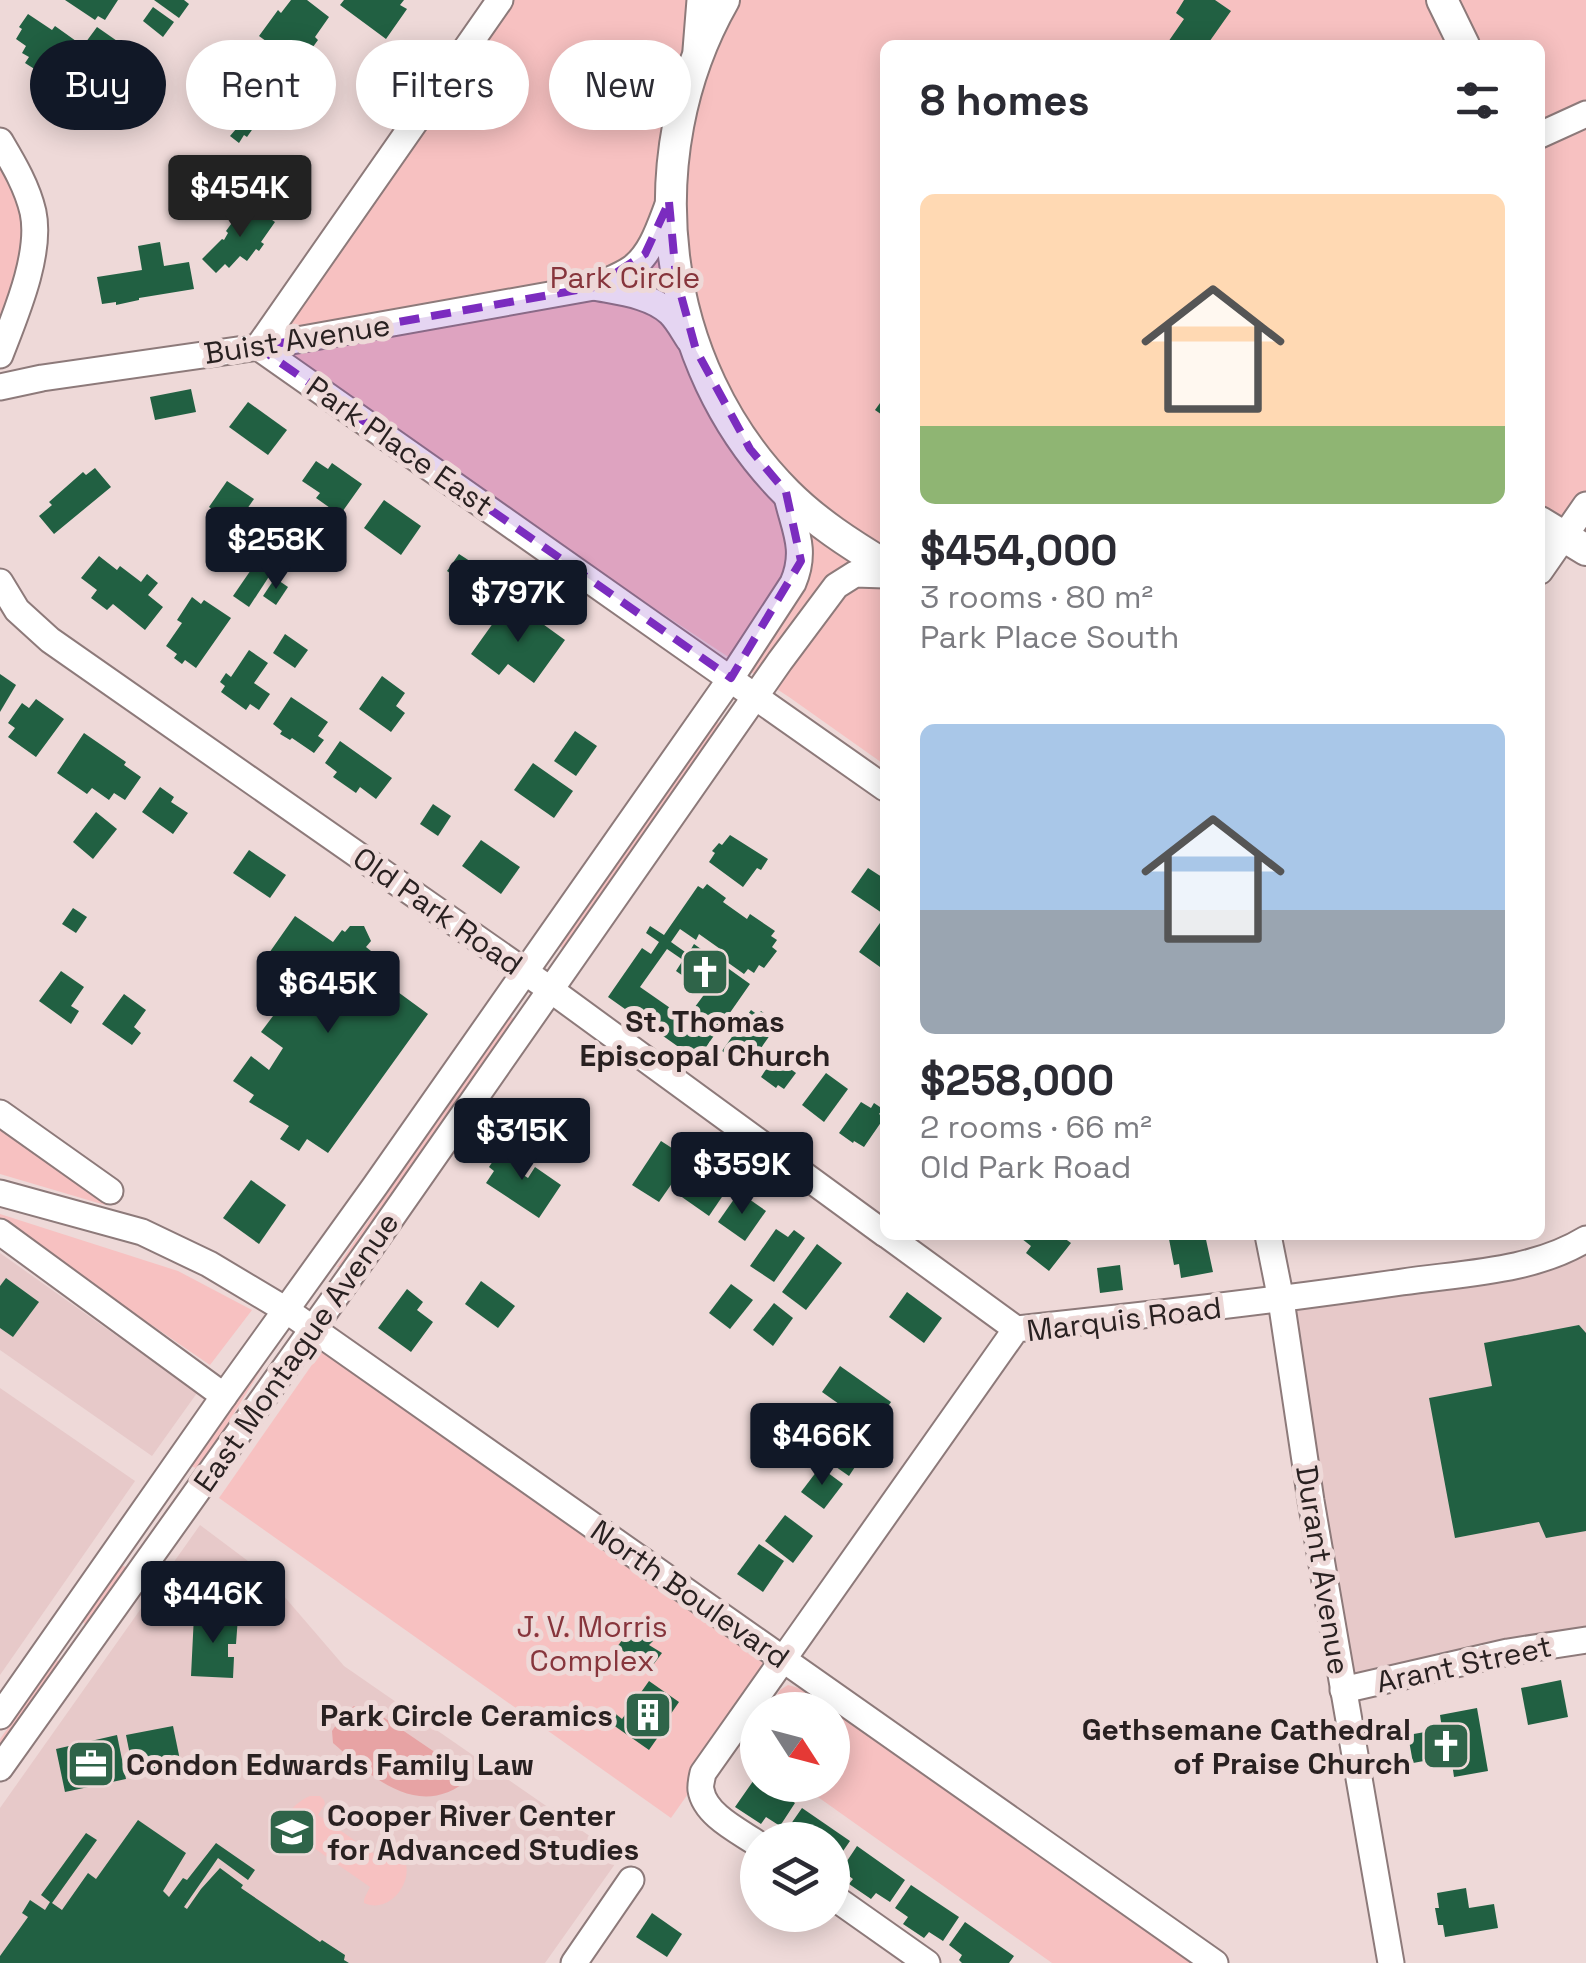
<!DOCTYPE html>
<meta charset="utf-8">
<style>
:root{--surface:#fff;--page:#f7f7f7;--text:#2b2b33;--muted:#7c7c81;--accent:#111827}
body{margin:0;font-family:"Space Grotesk",sans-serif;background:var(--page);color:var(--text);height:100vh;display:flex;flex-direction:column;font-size:38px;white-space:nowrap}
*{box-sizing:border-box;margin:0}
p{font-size:32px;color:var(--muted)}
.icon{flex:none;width:55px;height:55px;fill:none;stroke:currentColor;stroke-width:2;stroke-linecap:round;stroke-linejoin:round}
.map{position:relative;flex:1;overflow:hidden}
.details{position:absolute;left:880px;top:40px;width:665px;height:1200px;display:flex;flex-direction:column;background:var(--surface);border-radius:15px;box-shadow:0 5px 25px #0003}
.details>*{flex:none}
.banner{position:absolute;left:30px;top:40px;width:700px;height:90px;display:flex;gap:20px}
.needle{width:65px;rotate:126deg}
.tools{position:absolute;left:740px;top:1692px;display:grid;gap:20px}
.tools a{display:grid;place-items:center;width:110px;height:110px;border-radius:50%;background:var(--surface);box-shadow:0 5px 25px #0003;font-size:50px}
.price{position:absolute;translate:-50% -85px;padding:0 22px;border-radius:10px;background:var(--accent);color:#fff;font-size:32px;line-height:65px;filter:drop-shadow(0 2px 5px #0008)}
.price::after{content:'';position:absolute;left:50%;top:60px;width:30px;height:22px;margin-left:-15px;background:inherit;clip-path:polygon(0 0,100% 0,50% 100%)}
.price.on{background:#222;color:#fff}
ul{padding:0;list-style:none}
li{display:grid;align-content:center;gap:20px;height:530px;padding:0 40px}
li span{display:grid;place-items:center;height:310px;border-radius:15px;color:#555}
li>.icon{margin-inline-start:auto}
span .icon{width:180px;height:180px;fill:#fffc;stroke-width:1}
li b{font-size:42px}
h2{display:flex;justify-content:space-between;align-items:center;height:120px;padding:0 40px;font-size:42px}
.chip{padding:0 35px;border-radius:45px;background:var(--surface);box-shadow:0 5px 25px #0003;font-size:35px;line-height:90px}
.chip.on{background:var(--accent);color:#fff}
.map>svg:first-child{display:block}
.built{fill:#e7c9c9}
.green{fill:#f7c1c1}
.water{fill:#e7a3a4}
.building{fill:#216042;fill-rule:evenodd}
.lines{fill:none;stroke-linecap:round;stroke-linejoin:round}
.minor-casing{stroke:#8d7a7a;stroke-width:29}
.major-casing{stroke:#8d7a7a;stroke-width:34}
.minor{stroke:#fff;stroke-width:25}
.major{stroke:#fff;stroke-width:30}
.marked{fill:#7b2cbf;fill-opacity:0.2;stroke:#7b2cbf;stroke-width:8;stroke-dasharray:20 12;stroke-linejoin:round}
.labels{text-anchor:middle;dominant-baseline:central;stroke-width:10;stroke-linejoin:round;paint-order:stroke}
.park-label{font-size:30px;fill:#87353c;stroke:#eed9d8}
.street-label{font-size:30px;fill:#292121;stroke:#eed9d8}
.poi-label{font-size:30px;font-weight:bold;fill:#292121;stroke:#eed9d8;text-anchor:end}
</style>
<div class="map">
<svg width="1586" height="1963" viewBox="0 0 1586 1963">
<rect width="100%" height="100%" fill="#eed9d8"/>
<g class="built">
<path d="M1586 1239V1642L1343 1690 1281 1300 1532 1263Z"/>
<path d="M0 1253 197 1393 152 1456 0 1350Z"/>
<path d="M0 1388 135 1481 0 1675Z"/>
<path d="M200 1525 264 1573 344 1666 620 1857 545 1963H0V1808Z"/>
</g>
<g class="green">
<path d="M501 0H1586V505L1540 571V45H885V765L789 697 259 347Z"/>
<path d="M0 143 31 211 0 351Z"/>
<path d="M716 719 721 727 567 948H562L558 942Z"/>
<path d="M508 1017H512L516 1022 354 1253 340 1267H337Z"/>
<path d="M0 1117 110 1191 105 1205 0 1174Z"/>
<path d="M0 1214 178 1271 252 1310 210 1365 0 1221Z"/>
<path d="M330 1339 783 1659 671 1818 219 1498Z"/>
<path d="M263 1361 262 1368 201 1466 196 1468 187 1465Z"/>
<path d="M119 1564 126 1567V1571L89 1623 85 1624 81 1620Z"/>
<path d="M57 1660 62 1664 0 1752V1739Z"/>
<path d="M788 1685 802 1689 832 1710H767L780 1690Z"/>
<path d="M832 1711 1192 1963H1052L801 1785H832Z"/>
<path d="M310 1796H320L324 1800 325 1804 318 1815 386 1862 399 1851C421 1874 392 1916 364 1903V1899L370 1887 301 1839 292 1850 284 1847C277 1825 289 1805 310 1796Z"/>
</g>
<path class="water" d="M354 1706H367L467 1774 470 1778C420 1822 373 1778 333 1743L332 1731 343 1715Z"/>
<g class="building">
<path d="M65 0H118L105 20 98 16 95 20Z"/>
<path d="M154 0H184L189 4 179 18Z"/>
<path d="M291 0H307L329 17 315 37 318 40 299 66 296 63 278 88 252 69 270 44 259 36 278 10 281 13Z"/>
<path d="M344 0H404L400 5 407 9 386 39 340 5Z"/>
<path d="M1184 0H1215L1231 11 1207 45H1166L1184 19 1176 13Z"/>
<path d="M153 7 174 22 163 37 143 21Z"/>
<path d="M28 14 52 30 55 26 83 46 97 27 120 43 96 79 91 76 78 94 63 84 70 75 51 61 45 69 40 65 36 70 25 63 29 57 22 53 26 46 16 39 22 29 19 27Z"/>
<path d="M210 49 230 63 216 83 196 70Z"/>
<path d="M252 86 276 103 267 115 263 113 260 117 263 118 256 128 254 127 247 137 244 135 239 143 230 136 236 129 226 122Z"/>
<path d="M249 204 275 222 261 242 264 244 259 251 256 249 247 261 240 256 229 268 225 264 216 273 202 259 222 239 224 240 228 233 226 231 234 220 237 222Z"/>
<path d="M160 242 164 266 189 262 194 289 139 298V300L116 305V302L102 304 97 277 142 270 138 246Z"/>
<path d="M191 389 196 412 155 420 150 397Z"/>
<path d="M885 396V417L875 410Z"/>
<path d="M248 402 287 430 268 455 229 427Z"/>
<path d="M316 461 328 469 332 463 362 484 340 515 316 498 320 493 302 481Z"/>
<path d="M95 468 111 487 54 534 39 516 52 505 49 502 83 472 86 475Z"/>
<path d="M227 481 254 499 235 526 209 507Z"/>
<path d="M384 500 421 526 401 555 364 528Z"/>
<path d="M300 527 316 538 305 554 289 543Z"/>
<path d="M459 554 496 578 478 605 461 594 468 585 447 571Z"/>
<path d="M99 556 117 570 120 566 141 582 147 574 158 583 148 595 163 607 145 630 113 604 107 610 91 598 97 590 81 578Z"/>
<path d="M255 564 270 575 249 607 233 596Z"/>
<path d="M275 578 288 587 276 605 263 596Z"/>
<path d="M192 597 201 604 204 600 231 618 196 668 185 660 182 664 174 658 177 654 166 646 182 623 177 620Z"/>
<path d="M506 605 525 619 529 614 565 640 534 683 508 664 499 675 471 654Z"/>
<path d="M285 634 308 650 295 668 273 653Z"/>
<path d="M249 650 268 663 254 683 270 694 259 710 250 704 246 710 221 692 225 686 220 682 226 673 231 677Z"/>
<path d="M0 674 16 685 0 712Z"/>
<path d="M382 676 405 693 396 706 405 713 391 732 359 709Z"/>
<path d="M291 697 328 722 318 736 324 740 314 753 292 738 290 740 280 734 282 731 273 724Z"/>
<path d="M36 699 64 719 36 757 8 737 15 728 8 723 22 703 29 708Z"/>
<path d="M575 731 597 746 576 776 554 761Z"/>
<path d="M84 733 126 762 124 765 141 777 125 800 114 793 109 800 92 788 87 794 57 773Z"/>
<path d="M340 741 392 778 376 799 360 787 356 793 333 777 337 772 325 763Z"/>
<path d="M533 763 573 791 554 818 514 790Z"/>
<path d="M160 787 174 797 171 802 188 813 173 834 142 812Z"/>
<path d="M433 804 451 816 438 836 420 824Z"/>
<path d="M96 812 117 829 93 859 73 842Z"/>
<path d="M730 835 768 859 761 870 757 868 743 887 709 862 715 853 712 851 719 843 722 845Z"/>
<path d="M481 840 520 867 501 894 462 866Z"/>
<path d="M249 850 286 875 270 898 233 873Z"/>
<path d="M868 868 885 879V915L851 892Z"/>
<path d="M707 884 726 898 723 902 747 919 750 914 775 931 771 936 777 940 772 947 777 951 764 968 759 965 754 973 748 969 744 974 720 957 723 951 699 934 696 940 680 929 671 942 688 954 694 944 750 984 697 1060 608 997 642 948 651 954 659 942 646 933 650 926 664 935 698 886 703 889ZM667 949 683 960 676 971 706 992 686 1019 640 987Z"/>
<path d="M73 908 87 917 76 933 62 924Z"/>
<path d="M295 916 333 942 342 930 345 932 350 926H364L371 941 366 947 371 951 361 965 428 1014 328 1153 307 1139 299 1151 280 1139 289 1126 249 1102 254 1095 233 1081 251 1056 269 1070 283 1048 261 1032 300 980 267 956Z"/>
<path d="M885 916V959L880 967 859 952Z"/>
<path d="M61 971 84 987 71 1006 79 1011 71 1024 39 1001Z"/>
<path d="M124 994 146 1010 134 1027 141 1033 132 1045 102 1024Z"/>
<path d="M751 1010 758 1015 761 1011 768 1016 764 1020 775 1028 747 1068 722 1051Z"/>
<path d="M774 1057 796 1073 784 1089 778 1085 776 1088 761 1077Z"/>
<path d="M826 1073 848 1089 824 1122 802 1105Z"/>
<path d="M861 1102 871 1108 874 1103 883 1109 879 1114 884 1118 864 1147 854 1141 853 1143 839 1133Z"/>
<path d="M661 1141 689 1159 659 1202 632 1185Z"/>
<path d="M503 1146 523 1160 516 1170 528 1178 535 1167 561 1185 539 1218 486 1183 494 1171 489 1167Z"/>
<path d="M697 1170 726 1191 709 1216 679 1195Z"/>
<path d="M251 1180 286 1205 259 1244 223 1218Z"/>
<path d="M739 1192 766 1211 745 1241 718 1222Z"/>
<path d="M776 1229 788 1237 794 1230 805 1238 774 1282 750 1266Z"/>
<path d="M1017 1235H1060L1071 1243 1049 1271 1026 1253 1031 1246Z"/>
<path d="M1191 1235H1205L1213 1272 1181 1278 1179 1264 1174 1265 1169 1239Z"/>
<path d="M817 1244 842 1263 806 1310 782 1292Z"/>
<path d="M1120 1265 1123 1290 1100 1293 1097 1268Z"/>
<path d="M6 1278 39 1302 13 1337 0 1328V1286Z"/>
<path d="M481 1281 515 1306 498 1328 465 1304Z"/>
<path d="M731 1284 753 1300 730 1329 709 1313Z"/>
<path d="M407 1289 423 1302 417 1310 433 1322 411 1352 378 1328Z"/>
<path d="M907 1292 942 1318 924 1343 889 1317Z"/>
<path d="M774 1303 793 1318 773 1346 753 1330Z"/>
<path d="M1579 1325 1586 1333V1531L1546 1538 1539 1522 1455 1538 1429 1398 1492 1386 1484 1343Z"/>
<path d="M840 1366 891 1402 873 1428 822 1392Z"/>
<path d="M838 1422 870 1444 849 1476 826 1460 836 1446 826 1439Z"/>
<path d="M820 1467 843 1484 824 1509 801 1492Z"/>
<path d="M785 1515 813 1536 793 1563 765 1541Z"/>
<path d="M759 1544 784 1561 763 1592 737 1574Z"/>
<path d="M194 1615 238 1617 236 1644H228V1657H234L233 1678 191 1676Z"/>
<path d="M628 1632 640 1639 643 1635 653 1641 649 1645 662 1653 650 1669 617 1647Z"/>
<path d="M1561 1680 1568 1717 1528 1725 1521 1688Z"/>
<path d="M649 1681 679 1702 668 1718 670 1720 649 1750 606 1720 612 1711 622 1719Z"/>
<path d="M1477 1708 1488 1771 1454 1777 1451 1756 1413 1763 1408 1735 1442 1729 1440 1715Z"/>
<path d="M173 1726 181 1765 134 1775 126 1735Z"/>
<path d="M117 1735 126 1779 65 1792 56 1749Z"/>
<path d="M758 1774V1785H769L795 1803 780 1826 766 1817 761 1824 735 1807Z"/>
<path d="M802 1808 850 1841 832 1867V1840H798L786 1831Z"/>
<path d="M138 1820 186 1853 163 1891 169 1897 183 1878 187 1880 216 1843 255 1870 248 1880 218 1858 184 1907 187 1909 201 1889 220 1868 243 1885 241 1888 320 1942 322 1940 345 1955 344 1960 349 1963H0V1956L28 1917 22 1913 30 1900 45 1910 50 1902 41 1895 86 1833 97 1840 52 1903 62 1910 88 1873 96 1879Z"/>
<path d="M857 1846 905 1880 890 1902 876 1893 871 1899 849 1884 853 1879 841 1870Z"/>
<path d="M911 1885 959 1917 943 1941 929 1932 924 1938 903 1924 908 1917 895 1908Z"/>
<path d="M1466 1888 1469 1908 1494 1904 1498 1928 1445 1937 1443 1925H1438L1435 1908H1439L1437 1893Z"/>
<path d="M652 1913 682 1934 667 1957 636 1937Z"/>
<path d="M965 1922 1014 1956 1009 1963H962L959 1960 962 1955 949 1945Z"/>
</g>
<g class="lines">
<g class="minor-casing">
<g id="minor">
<path d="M500 0 258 347 885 788"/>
<path d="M696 50 700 0"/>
<path d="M1540 135 1586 114"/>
<path d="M0 141C13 163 27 186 33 212 42 254 15 316 0 355"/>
<path d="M594 287C619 292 651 295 670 313 678 321 683 331 689 340"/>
<path d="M0 387 42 378 258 347 594 287C606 281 621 276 632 268 652 253 660 225 669 202"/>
<path d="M1540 571 1586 505"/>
<path d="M0 582 17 610 50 640 551 990 885 1234"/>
<path d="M0 1113 110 1191"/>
<path d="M0 1193 142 1232 209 1264 286 1310 1215 1963"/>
<path d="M0 1232 224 1396"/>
<path d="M887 1235 1016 1329"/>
<path d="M1268 1235 1281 1300 1311 1501 1391 1963"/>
<path d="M1343 1690 1508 1652 1586 1640"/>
<path d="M0 1716 224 1396 375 1186 731 678 793 583C808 548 793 527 786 492"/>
<path d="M0 1768 371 1247 780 661 836 586 855 574 885 575"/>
<path d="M758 1844C739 1831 705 1815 701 1790 700 1786 702 1778 703 1773L1016 1329C1145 1315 1273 1301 1402 1282 1463 1273 1532 1272 1586 1239"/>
<path d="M832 1896 927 1963"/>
<path d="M574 1963 631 1880"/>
</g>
</g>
<g class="major-casing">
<g id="major">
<path d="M724 0C635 156 659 365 787 493 816 522 850 544 885 565"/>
<path d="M1442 0 1464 45"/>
<path d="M1540 522 1586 550"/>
</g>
</g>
<use href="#minor" class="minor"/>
<use href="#major" class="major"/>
</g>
<path class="marked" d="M669 202 676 277 696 350 750 449 786 492 801 561 731 678 258 347 594 287 645 254Z"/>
<defs>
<g id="church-square" transform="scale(2.5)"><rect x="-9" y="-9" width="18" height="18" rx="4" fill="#2f6449" stroke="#eed9d8"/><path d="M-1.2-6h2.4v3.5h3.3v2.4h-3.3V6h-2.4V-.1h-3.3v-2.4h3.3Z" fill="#fff"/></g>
<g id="building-square" transform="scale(2.5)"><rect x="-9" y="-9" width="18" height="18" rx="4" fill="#2f6449" stroke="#eed9d8"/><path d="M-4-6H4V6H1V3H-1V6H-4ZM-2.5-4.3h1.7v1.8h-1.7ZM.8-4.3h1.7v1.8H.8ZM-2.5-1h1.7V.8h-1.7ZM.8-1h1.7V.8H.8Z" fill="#fff"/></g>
<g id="office-square" transform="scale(2.5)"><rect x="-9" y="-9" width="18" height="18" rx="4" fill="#2f6449" stroke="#eed9d8"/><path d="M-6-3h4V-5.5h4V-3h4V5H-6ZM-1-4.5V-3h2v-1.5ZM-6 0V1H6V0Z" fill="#fff"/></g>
<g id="school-square" transform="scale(2.5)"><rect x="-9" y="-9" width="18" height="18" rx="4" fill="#2f6449" stroke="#eed9d8"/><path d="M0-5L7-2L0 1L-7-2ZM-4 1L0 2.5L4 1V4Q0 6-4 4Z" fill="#fff"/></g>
</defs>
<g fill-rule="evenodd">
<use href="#church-square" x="705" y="972"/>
<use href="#building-square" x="648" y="1715"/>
<use href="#church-square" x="1446" y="1746"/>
<use href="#office-square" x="91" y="1764"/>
<use href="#school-square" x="292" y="1832"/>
</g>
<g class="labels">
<g class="park-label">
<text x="625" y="277">Park Circle</text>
<text x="592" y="1626">J. V. Morris<tspan x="592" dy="34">Complex</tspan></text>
</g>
<g class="street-label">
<text transform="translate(297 339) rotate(-9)">Buist Avenue</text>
<text transform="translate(400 446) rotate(35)">Park Place East</text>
<text transform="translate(438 911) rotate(35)">Old Park Road</text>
<text transform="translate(1124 1319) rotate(-7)">Marquis Road</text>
<text transform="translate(296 1352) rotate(-55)">East Montague Avenue</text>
<text transform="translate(1323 1570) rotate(81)">Durant Avenue</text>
<text transform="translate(690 1594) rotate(35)">North Boulevard</text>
<text transform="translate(1464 1664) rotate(-12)">Arant Street</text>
</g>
<g class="poi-label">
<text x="705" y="1021" text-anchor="middle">St. Thomas<tspan x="705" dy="34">Episcopal Church</tspan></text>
<text x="613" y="1715">Park Circle Ceramics</text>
<text x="1411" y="1729">Gethsemane Cathedral<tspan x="1411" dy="34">of Praise Church</tspan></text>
<text x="126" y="1764" text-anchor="start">Condon Edwards Family Law</text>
<text x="327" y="1815" text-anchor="start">Cooper River Center<tspan x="327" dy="34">for Advanced Studies</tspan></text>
</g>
</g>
</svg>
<div class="tools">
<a><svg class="needle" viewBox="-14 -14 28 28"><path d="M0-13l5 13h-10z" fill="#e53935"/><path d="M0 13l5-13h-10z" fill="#7c7c81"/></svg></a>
<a><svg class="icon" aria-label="layers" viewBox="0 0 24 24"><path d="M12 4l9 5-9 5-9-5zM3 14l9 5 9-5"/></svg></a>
</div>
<b class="price on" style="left:240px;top:240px">$454K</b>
<b class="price" style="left:276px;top:592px">$258K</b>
<b class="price" style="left:518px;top:645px">$797K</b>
<b class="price" style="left:328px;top:1036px">$645K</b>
<b class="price" style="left:522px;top:1183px">$315K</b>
<b class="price" style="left:742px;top:1217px">$359K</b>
<b class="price" style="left:822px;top:1488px">$466K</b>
<b class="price" style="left:213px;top:1646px">$446K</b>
<div class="banner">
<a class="chip on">Buy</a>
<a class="chip">Rent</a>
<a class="chip">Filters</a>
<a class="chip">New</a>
</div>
<section class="details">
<h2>8 homes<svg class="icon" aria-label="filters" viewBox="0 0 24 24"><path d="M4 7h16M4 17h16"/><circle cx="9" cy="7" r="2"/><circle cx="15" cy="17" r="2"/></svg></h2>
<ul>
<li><span style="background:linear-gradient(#ffd9b3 75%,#8fb573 0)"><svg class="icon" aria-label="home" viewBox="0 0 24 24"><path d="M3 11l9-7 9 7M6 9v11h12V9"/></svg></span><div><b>$454,000</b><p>3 rooms · 80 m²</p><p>Park Place South</p></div></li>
<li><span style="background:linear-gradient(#a9c7e8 60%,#9aa5b1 0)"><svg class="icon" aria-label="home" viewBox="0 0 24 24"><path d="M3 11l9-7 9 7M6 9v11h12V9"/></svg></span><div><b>$258,000</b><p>2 rooms · 66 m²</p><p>Old Park Road</p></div></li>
</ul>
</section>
</div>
